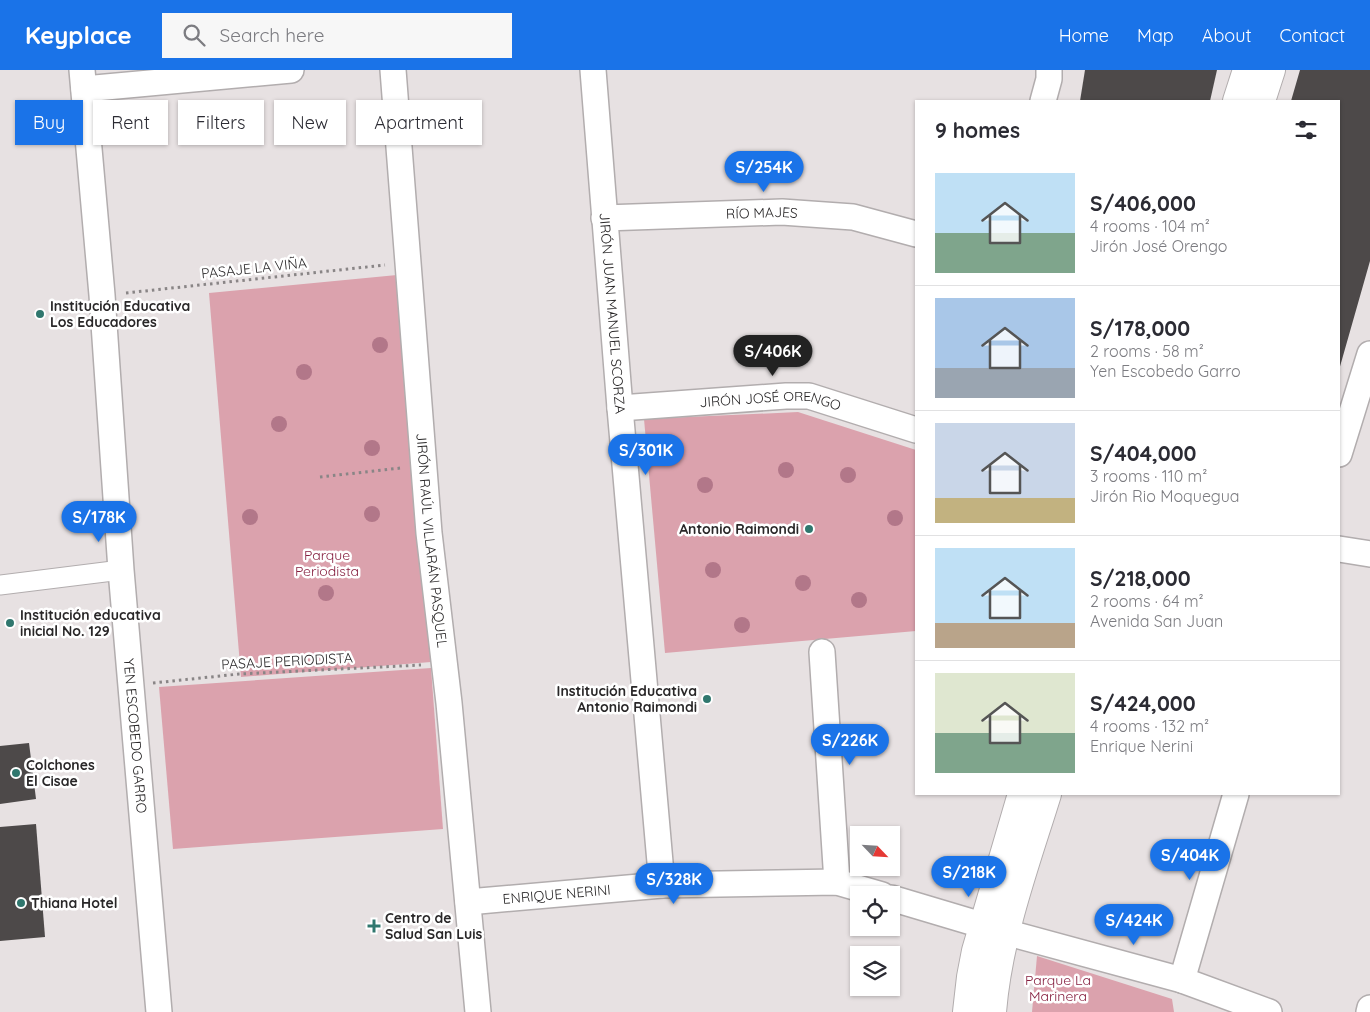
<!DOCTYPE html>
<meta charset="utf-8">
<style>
:root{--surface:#fff;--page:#f7f7f7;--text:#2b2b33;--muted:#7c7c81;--line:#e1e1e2;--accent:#1a73e8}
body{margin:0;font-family:Quicksand,sans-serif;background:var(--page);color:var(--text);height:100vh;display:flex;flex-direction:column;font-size:19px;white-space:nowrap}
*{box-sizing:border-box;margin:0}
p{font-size:16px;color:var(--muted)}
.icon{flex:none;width:28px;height:28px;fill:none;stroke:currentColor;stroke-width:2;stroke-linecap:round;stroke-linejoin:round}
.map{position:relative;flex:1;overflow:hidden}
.panel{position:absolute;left:915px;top:30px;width:425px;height:695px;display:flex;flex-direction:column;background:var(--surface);border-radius:0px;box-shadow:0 1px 4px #0004}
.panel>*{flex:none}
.banner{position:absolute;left:15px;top:30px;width:475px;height:45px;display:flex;gap:10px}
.needle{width:32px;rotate:115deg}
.fabs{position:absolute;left:850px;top:756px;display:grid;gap:10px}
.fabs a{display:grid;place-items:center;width:50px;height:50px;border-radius:0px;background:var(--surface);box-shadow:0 1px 4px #0004;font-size:25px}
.price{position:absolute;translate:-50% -42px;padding:0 11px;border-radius:18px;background:var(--accent);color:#fff;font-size:16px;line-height:32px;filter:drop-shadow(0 1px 2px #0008)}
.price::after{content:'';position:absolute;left:50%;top:30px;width:15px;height:11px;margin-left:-8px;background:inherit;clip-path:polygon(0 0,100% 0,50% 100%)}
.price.active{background:#222;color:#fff}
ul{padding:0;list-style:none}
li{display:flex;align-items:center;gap:15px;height:125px;padding:0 20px}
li+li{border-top:1px solid var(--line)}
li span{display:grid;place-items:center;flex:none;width:140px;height:100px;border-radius:0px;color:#555}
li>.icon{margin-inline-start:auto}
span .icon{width:60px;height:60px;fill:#fffc;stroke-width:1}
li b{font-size:21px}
h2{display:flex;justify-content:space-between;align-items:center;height:60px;padding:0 20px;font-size:21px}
.tag{padding:0 18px;border-radius:0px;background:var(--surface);box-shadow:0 1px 4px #0004;font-size:18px;line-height:45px}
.tag.active{background:var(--accent);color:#fff}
header{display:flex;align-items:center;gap:30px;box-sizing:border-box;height:70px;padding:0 25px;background:var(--accent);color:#fff}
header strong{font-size:24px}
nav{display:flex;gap:28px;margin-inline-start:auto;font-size:18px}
.search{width:350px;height:45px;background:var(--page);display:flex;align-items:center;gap:12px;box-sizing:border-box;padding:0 18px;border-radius:0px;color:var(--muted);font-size:19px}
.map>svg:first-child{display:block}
.green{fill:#dba2ad}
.building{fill:#4d4949}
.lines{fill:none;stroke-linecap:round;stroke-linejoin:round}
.pedestrian-casing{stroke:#b2adae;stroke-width:21}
.minor-casing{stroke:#b2adae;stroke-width:28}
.tertiary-casing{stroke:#b2adae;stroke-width:30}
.path{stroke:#898586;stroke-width:3;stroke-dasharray:2.5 4;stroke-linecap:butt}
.pedestrian{stroke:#fff;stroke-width:19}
.minor{stroke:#fff;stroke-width:25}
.tertiary{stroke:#fff;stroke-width:28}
.tree{fill:#b27789}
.poi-dot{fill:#30776e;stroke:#fff;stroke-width:2}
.labels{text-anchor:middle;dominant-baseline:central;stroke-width:5;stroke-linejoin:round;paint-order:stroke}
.street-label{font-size:14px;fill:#292728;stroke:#fff}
.poi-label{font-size:14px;font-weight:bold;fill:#292728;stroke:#fff;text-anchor:start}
.park-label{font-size:14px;fill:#862040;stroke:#fff}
</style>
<header>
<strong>Keyplace</strong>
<div class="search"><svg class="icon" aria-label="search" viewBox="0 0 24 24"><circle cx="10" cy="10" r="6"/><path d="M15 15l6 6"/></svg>Search here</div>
<nav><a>Home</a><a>Map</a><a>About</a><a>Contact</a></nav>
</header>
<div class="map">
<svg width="1370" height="942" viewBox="0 0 1370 942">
<rect width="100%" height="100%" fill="#e7e1e2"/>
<g class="green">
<path d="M397 205 431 592 241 607 209 223Z"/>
<path d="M798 342 916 380V561L665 583 644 349Z"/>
<path d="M431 598 443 759 173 779 159 617Z"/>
<path d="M1037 886 1172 929 1174 942H1032Z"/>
</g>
<g class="building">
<path d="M1085 0H1217L1210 31H1080Z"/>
<path d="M1300 0H1370V191L1339 300V31H1291Z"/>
<path d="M29 673 36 729 0 734V676Z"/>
<path d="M36 754 45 867 0 871V757Z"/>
</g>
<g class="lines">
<g class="pedestrian-casing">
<path id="pedestrian" d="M0 515 121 500"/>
</g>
<g class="minor-casing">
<g id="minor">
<path id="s1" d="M82 0 102 225 121 500 159 942"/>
<path id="s2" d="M393 0 429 463 449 633 478 942"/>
<path id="s3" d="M593 0 620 338 662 815"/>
<path d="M84 19 291 0"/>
<path d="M1043 31 1049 9V0"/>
<path id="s4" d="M604 148 782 142 853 147 916 164"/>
<path id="s5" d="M620 338 786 326H809L916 360"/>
<path d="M1339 384 1370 284"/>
<path d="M1339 479 1370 484"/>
<path d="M822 582 837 812"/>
<path d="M891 828 1005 862 1182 910 1269 942"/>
<path id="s6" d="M468 832 662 815 837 812 882 825"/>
<path d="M1182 910 1236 724"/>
<path d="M1369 942 1370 938"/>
</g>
</g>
<g class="tertiary-casing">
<g id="tertiary">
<path d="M1237 31 1247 0"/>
<path d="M1261 31 1271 0"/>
<path d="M967 942 971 907 976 881 1022 724"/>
<path d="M992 942C998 867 1025 795 1047 724"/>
</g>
</g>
<g class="path">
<path d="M126 223 385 195"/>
<path d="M320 407 401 398"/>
<path d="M153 613 239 604 421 595"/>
</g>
<use href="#pedestrian" class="pedestrian"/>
<use href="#minor" class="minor"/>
<use href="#tertiary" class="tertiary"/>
</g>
<g class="tree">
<circle cx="380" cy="275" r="8"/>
<circle cx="304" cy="302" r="8"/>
<circle cx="279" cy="354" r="8"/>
<circle cx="372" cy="378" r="8"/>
<circle cx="786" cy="400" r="8"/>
<circle cx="848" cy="405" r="8"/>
<circle cx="705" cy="415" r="8"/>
<circle cx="372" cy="444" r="8"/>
<circle cx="250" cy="447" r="8"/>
<circle cx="895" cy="448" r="8"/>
<circle cx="713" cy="500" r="8"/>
<circle cx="803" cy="513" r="8"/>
<circle cx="326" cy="523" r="8"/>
<circle cx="859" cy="530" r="8"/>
<circle cx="742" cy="555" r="8"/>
</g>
<g class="poi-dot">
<circle cx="40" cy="244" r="5"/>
<circle cx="809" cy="459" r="5"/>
<circle cx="10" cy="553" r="5"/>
<circle cx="707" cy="629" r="5"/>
<circle cx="16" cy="703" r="5"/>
<circle cx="21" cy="833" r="5"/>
<path d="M371.5 848.5h5v5h5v5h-5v5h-5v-5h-5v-5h5z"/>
</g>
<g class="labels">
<g class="street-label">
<text stroke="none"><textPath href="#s4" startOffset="158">RÍO MAJES</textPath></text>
<text transform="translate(254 198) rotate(-6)">PASAJE LA VIÑA</text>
<text stroke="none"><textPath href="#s3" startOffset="244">JIRÓN JUAN MANUEL SCORZA</textPath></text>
<text stroke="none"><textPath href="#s5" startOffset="151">JIRÓN JOSÉ ORENGO</textPath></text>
<text stroke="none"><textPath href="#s2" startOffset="472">JIRÓN RAÚL VILLARÁN PASQUEL</textPath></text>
<text transform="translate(287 591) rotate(-3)">PASAJE PERIODISTA</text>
<text stroke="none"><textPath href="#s1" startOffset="668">YEN ESCOBEDO GARRO</textPath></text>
<text stroke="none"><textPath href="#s6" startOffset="89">ENRIQUE NERINI</textPath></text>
</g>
<g class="poi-label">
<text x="50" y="236">Institución Educativa<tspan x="50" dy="16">Los Educadores</tspan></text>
<text x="799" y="459" text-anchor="end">Antonio Raimondi</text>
<text x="20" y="545">Institución educativa<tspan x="20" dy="16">inicial No. 129</tspan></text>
<text x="697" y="621" text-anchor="end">Institución Educativa<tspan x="697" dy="16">Antonio Raimondi</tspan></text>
<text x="26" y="695">Colchones<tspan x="26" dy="16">El Cisae</tspan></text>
<text x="31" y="833">Thiana Hotel</text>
<text x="385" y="848">Centro de<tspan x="385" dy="16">Salud San Luis</tspan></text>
</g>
<g class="park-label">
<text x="327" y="485">Parque<tspan x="327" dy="16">Periodista</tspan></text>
<text x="1058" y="910">Parque La<tspan x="1058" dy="16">Marinera</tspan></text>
</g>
</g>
</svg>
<div class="fabs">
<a><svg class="needle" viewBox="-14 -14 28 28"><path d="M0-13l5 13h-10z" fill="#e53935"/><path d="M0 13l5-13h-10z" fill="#7c7c81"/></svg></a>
<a><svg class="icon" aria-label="locate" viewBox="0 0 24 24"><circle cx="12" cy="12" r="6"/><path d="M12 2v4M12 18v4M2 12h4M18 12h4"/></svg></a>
<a><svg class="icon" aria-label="layers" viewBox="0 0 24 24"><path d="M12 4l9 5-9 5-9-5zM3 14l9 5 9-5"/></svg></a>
</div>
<b class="price" style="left:764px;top:123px">S/254K</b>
<b class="price active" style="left:773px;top:307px">S/406K</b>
<b class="price" style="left:646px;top:406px">S/301K</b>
<b class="price" style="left:99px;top:473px">S/178K</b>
<b class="price" style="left:850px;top:696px">S/226K</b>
<b class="price" style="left:1190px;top:811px">S/404K</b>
<b class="price" style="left:969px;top:828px">S/218K</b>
<b class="price" style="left:674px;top:835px">S/328K</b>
<b class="price" style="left:1134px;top:876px">S/424K</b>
<div class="banner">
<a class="tag active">Buy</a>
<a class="tag">Rent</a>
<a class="tag">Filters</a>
<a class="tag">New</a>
<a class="tag">Apartment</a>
</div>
<section class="panel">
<h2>9 homes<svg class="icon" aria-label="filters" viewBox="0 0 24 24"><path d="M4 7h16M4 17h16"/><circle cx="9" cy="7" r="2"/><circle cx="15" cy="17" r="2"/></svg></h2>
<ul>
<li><span style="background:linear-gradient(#bfe0f5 60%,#7fa58c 0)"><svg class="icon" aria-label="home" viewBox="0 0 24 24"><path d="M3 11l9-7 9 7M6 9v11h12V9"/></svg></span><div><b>S/406,000</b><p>4 rooms · 104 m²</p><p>Jirón José Orengo</p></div></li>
<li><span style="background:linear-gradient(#a9c7e8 70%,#9aa5b1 0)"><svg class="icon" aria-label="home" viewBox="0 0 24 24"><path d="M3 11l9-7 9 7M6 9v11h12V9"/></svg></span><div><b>S/178,000</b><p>2 rooms · 58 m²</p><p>Yen Escobedo Garro</p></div></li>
<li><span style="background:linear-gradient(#c9d6e8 75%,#c2b280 0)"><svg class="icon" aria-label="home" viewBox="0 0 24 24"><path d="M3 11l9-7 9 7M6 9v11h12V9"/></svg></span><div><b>S/404,000</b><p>3 rooms · 110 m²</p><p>Jirón Rio Moquegua</p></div></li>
<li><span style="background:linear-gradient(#bfe0f5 75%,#b9a48a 0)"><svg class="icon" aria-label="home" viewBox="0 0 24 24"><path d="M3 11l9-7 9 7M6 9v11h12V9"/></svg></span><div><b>S/218,000</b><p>2 rooms · 64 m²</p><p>Avenida San Juan</p></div></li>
<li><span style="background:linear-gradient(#dfe7d0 60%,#7fa58c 0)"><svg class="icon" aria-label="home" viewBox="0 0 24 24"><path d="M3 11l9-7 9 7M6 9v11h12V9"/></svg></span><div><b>S/424,000</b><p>4 rooms · 132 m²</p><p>Enrique Nerini</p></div></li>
</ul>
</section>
</div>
